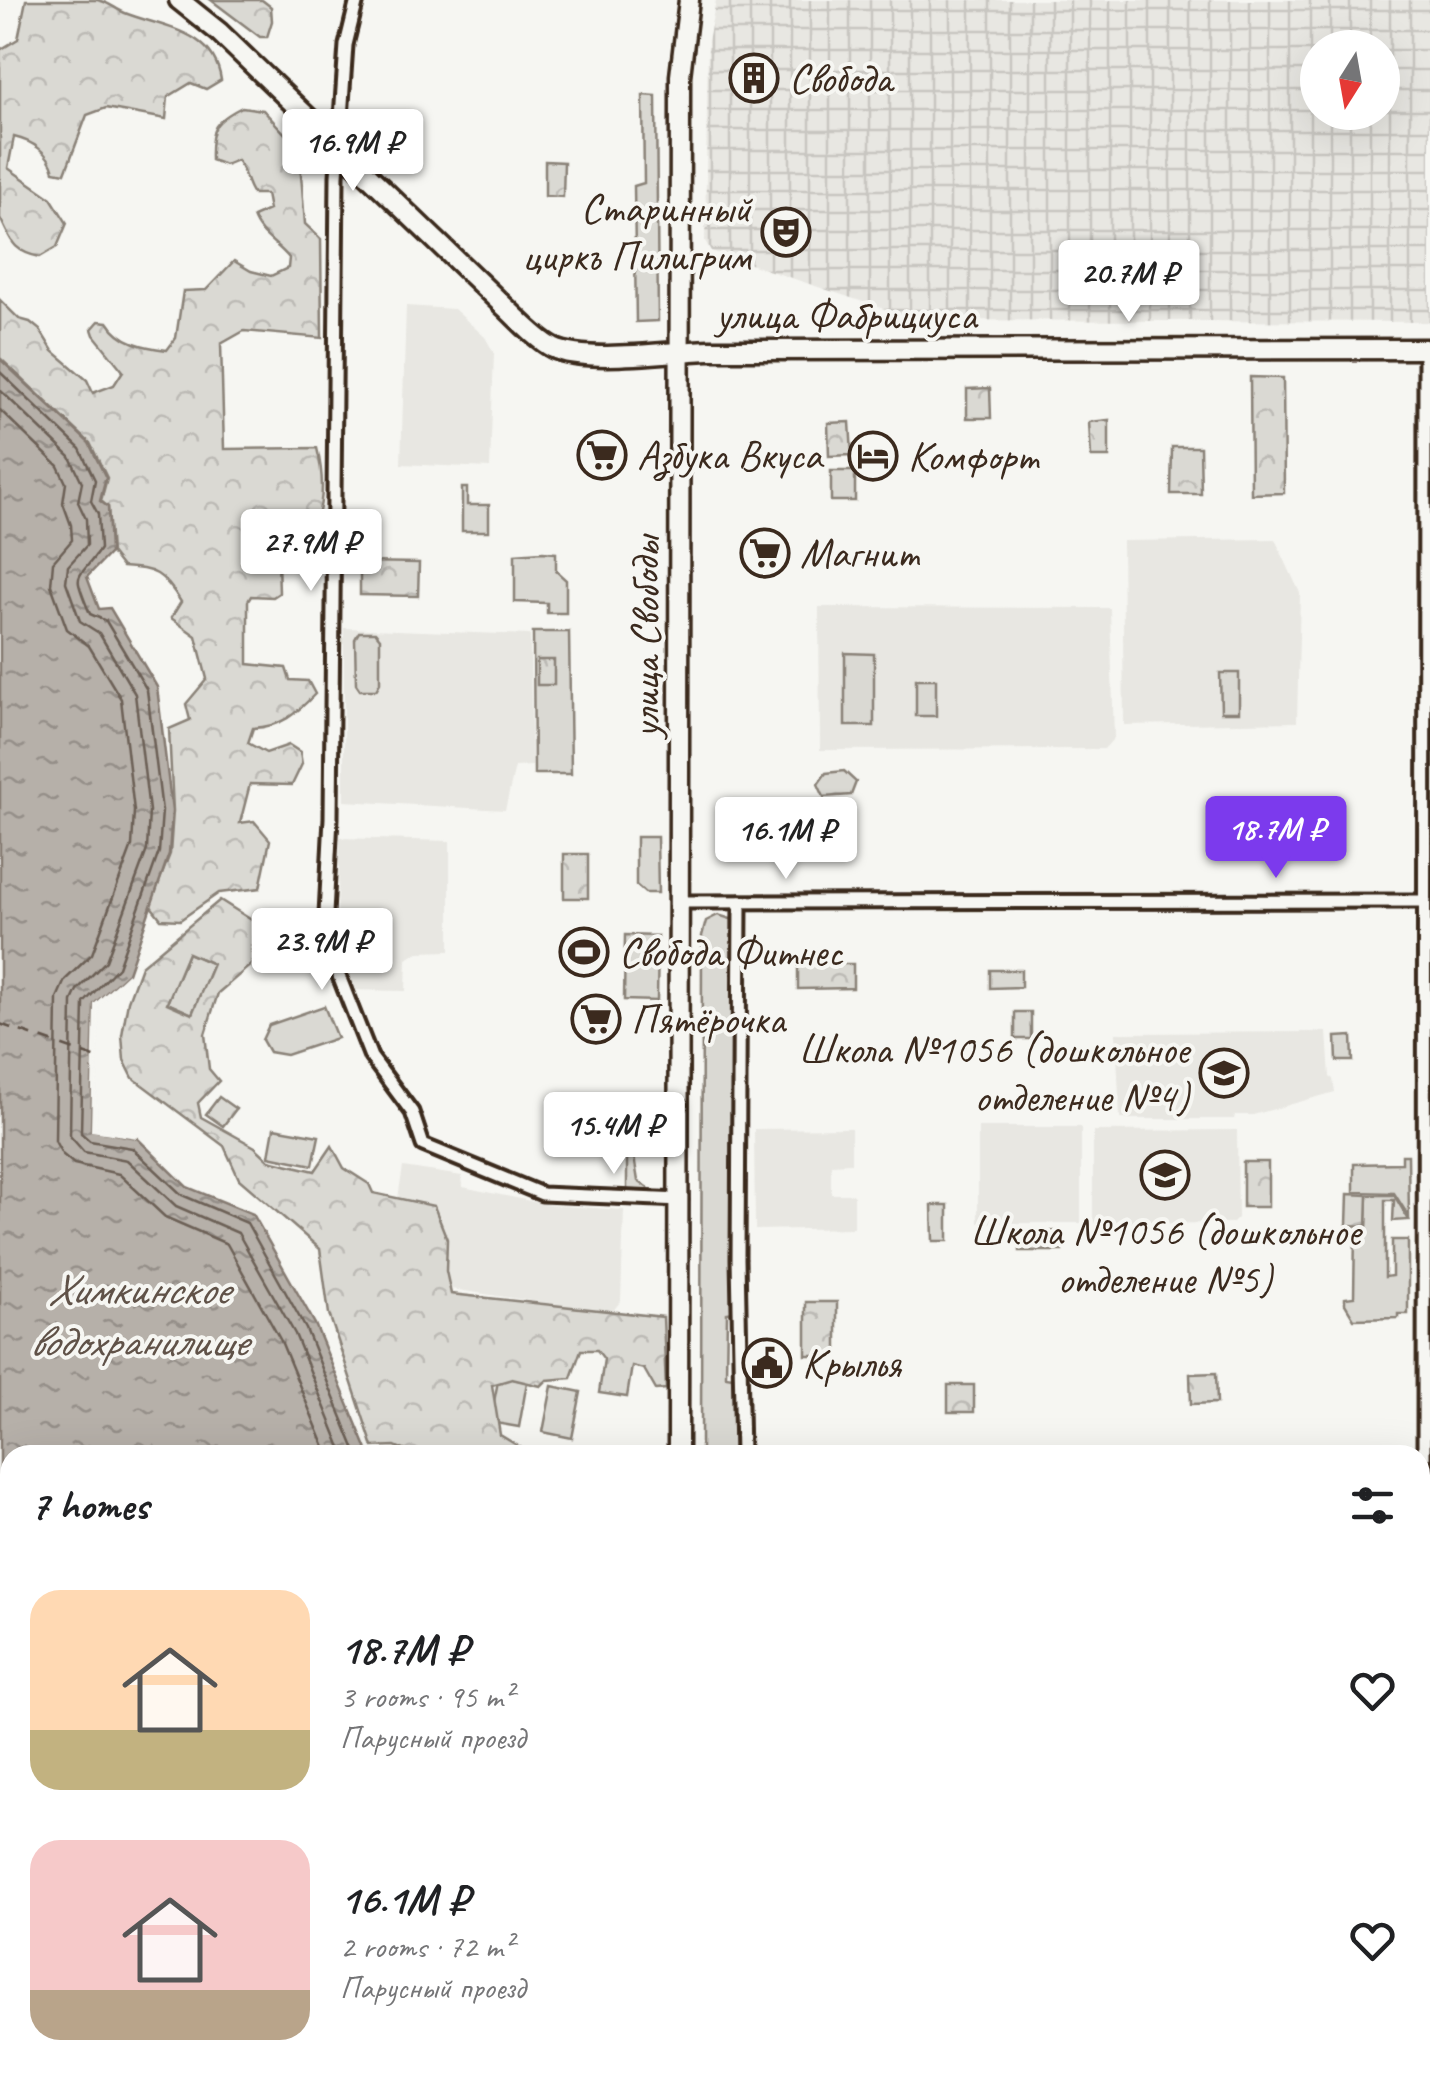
<!DOCTYPE html>
<meta charset="utf-8">
<style>
:root{--surface:#fff;--page:#f2f2f2;--text:#202124;--muted:#757577;--accent:#7c3aed}
body{margin:0;font-family:Caveat,sans-serif;background:var(--page);color:var(--text);height:100vh;display:flex;flex-direction:column;font-size:38px;white-space:nowrap}
*{box-sizing:border-box;margin:0}
p{font-size:32px;color:var(--muted)}
.icon{flex:none;width:55px;height:55px;fill:none;stroke:currentColor;stroke-width:2;stroke-linecap:round;stroke-linejoin:round}
.map{position:relative;flex:1;overflow:hidden}
.drawer{position:absolute;left:0px;top:1445px;width:1430px;height:642px;display:flex;flex-direction:column;background:var(--surface);border-radius:30px 30px 0 0;box-shadow:0 10px 40px #0002}
.drawer>*{flex:none}
.needle{width:65px;rotate:191deg}
.fabs{position:absolute;left:1300px;top:30px;display:grid;gap:20px}
.fabs a{display:grid;place-items:center;width:100px;height:100px;border-radius:50%;background:var(--surface);box-shadow:0 10px 40px #0002;font-size:50px}
.price{position:absolute;translate:-50% -85px;padding:0 22px;border-radius:10px;background:#fff;color:#222;font-size:32px;line-height:65px;filter:drop-shadow(0 2px 5px #0008)}
.price::after{content:'';position:absolute;left:50%;top:60px;width:30px;height:22px;margin-left:-15px;background:inherit;clip-path:polygon(0 0,100% 0,50% 100%)}
.price.current{background:var(--accent);color:#fff}
ul{padding:0;list-style:none}
li{display:flex;align-items:center;gap:30px;height:250px;padding:0 30px}
li span{display:grid;place-items:center;flex:none;width:280px;height:200px;border-radius:30px;color:#555}
li>.icon{margin-inline-start:auto}
span .icon{width:120px;height:120px;fill:#fffc;stroke-width:1}
li b{font-size:42px}
h2{display:flex;justify-content:space-between;align-items:center;height:120px;padding:0 30px;font-size:42px}
.map>svg:first-child{display:block}
.built{fill:#e8e7e2}
.industrial{fill:url(#industrial-grid);fill-rule:evenodd}
.grass{fill:#dad9d3;stroke:#8a8278;stroke-width:2.5}
.forest{fill:url(#forest-crowns);stroke:#8a8278;stroke-width:2.5;fill-rule:evenodd}
.water{fill:url(#water-ripples);stroke:#857a71;stroke-width:2.5}
.pier{fill:#f6f6f2}
.lines{fill:none;stroke-linecap:round;stroke-linejoin:round}
.shore{stroke:#6c6056;stroke-width:2.5}
.ferry{stroke:#605248;stroke-width:2.5;stroke-dasharray:12 10;stroke-linecap:butt}
.street-casing{stroke:#3b2a1e;stroke-width:19}
.secondary-casing{stroke:#3b2a1e;stroke-width:25}
.street{stroke:#f6f6f2;stroke-width:11}
.secondary{stroke:#f6f6f2;stroke-width:18}
.labels{text-anchor:middle;dominant-baseline:central;stroke-width:8;stroke-linejoin:round;paint-order:stroke}
.poi-label{font-size:42px;fill:#3b2a1e;stroke:#f6f6f2;text-anchor:start}
.street-label{font-size:42px;fill:#3b2a1e;stroke:#f6f6f2}
.water-label{font-size:45px;font-style:italic;fill:#605248;stroke:#f6f6f2}
</style>
<div class="map">
<svg width="1430" height="2086" viewBox="0 0 1430 2086">
<defs>
<pattern id="industrial-grid" width="8" height="8" patternUnits="userSpaceOnUse" patternTransform="scale(2.5)"><rect width="8" height="8" fill="#e8e7e2"/><path d="M0 4h8M4 0v8" fill="none" stroke="#c8c6c1"/></pattern>
<pattern id="forest-crowns" width="20" height="18" patternUnits="userSpaceOnUse" patternTransform="scale(2.5)"><rect width="20" height="18" fill="#dad9d3"/><path d="M2 6a3 3 0 1 1 6 0M12 15a3 3 0 1 1 6 0" fill="none" stroke="#bcbab5"/></pattern>
<pattern id="water-ripples" width="26" height="14" patternUnits="userSpaceOnUse" patternTransform="scale(2.5)"><rect width="26" height="14" fill="#b6b0a9"/><path d="M2 4q2-2 4 0t4 0M15 11q2-2 4 0t4 0" fill="none" stroke="#958f89"/></pattern>
</defs>
<rect width="100%" height="100%" fill="#f6f6f2"/>
<filter id="ink" filterUnits="userSpaceOnUse"><feTurbulence type="fractalNoise" baseFrequency=".01" numOctaves="2"/><feDisplacementMap in="SourceGraphic" scale="20" xChannelSelector="R" yChannelSelector="G"/><feConvolveMatrix kernelMatrix="1 2 1 2 8 2 1 2 1" color-interpolation-filters="sRGB"/></filter>
<g filter="url(#ink)">
<g class="built">
<path d="M406 306 454 309 485 337 494 353 490 468 401 464Z"/>
<path d="M1275 539 1300 593 1297 722 1124 725 1122 541Z"/>
<path d="M819 607 1110 608 1114 738 1104 749 820 750Z"/>
<path d="M344 628 530 635 532 766 515 767 505 810 344 801Z"/>
<path d="M340 838 450 841V951L418 952 407 959 406 991 348 990 337 917Z"/>
<path d="M1327 1032 1330 1077 1333 1079 1335 1092 1253 1115H1235L1234 1119H1120L1116 1033Z"/>
<rect x="978" y="1127" width="103" height="96"/>
<path d="M851 1128V1163L831 1164V1194H854V1228L755 1230 754 1129Z"/>
<path d="M1237 1130 1238 1218 1233 1223 1093 1224V1131Z"/>
<path d="M403 1167 462 1176 463 1187 549 1205 624 1210 621 1301 611 1313 385 1279Z"/>
<path d="M1066 2078H1136L1127 2086H1064Z"/>
</g>
<path class="industrial" d="M716 0H1430V322L917 320 711 251 705 241 708 41ZM1318 48H1382V112H1318Z"/>
<g class="grass">
<path d="M643 95 656 96 658 321 636 322 634 186 644 183Z"/>
<rect x="831" y="471" width="24" height="30"/>
<path d="M462 488H467V505H489V531H462Z"/>
<path d="M542 552 556 553V571L566 580V613H547V603L515 602V554Z"/>
<path d="M359 632H375L380 638V683L376 690H360L356 684 355 639Z"/>
<path d="M533 632H569L571 774H534Z"/>
<path d="M845 653 874 654V726H845Z"/>
<path d="M1220 673H1239V712H1221Z"/>
<rect x="916" y="679" width="20" height="37"/>
<path d="M636 837H657L658 893H645L636 885Z"/>
<path d="M718 915 734 920 735 924 734 1312 727 1313 726 1376 733 1377 734 1455H701L702 936 706 921Z"/>
<path d="M625 935 658 936 657 1001 624 1000Z"/>
<path d="M188 953 213 964 192 1014 167 1003Z"/>
<path d="M990 970H1021V987L990 988Z"/>
<path d="M324 1006 337 1038 286 1055 269 1052 262 1040 269 1025Z"/>
<path d="M274 1128 319 1136 313 1165 269 1156Z"/>
<path d="M627 1143 632 1144 638 1181 658 1195 627 1196Z"/>
<path d="M1402 1155H1408L1409 1217 1394 1193 1354 1192V1164L1402 1163Z"/>
<path d="M1368 1195H1394L1409 1220 1393 1221 1394 1200H1385V1277L1392 1276V1240H1408V1314H1398V1318L1354 1319 1345 1304V1298L1354 1297 1355 1231 1347 1230V1225H1367Z"/>
<path d="M932 1205H948V1241H933Z"/>
<path d="M499 1376 527 1382 519 1427 490 1422Z"/>
<path d="M552 1386 581 1392 572 1438 543 1432Z"/>
</g>
<g class="forest">
<path d="M26 0C49 0 74 0 97 0 107 1 115 9 125 13 163 28 214 30 221 80L206 89 191 83 168 97 166 119 106 108 87 115 65 173 54 171C49 152 32 141 14 137L8 168 51 198 67 223 57 247 40 257C11 251 11 239 0 218V50L18 39Z"/>
<path d="M211 0H262L271 7 272 21 267 37H260Z"/>
<path d="M242 107 263 110 299 149 305 224 321 239 322 338 244 331 221 344 224 449 317 448C323 473 325 502 314 526L277 529 279 593 273 597 251 596 248 601V664L286 668 290 680 308 681 315 694C296 714 281 727 253 728L248 743 266 753 289 745 300 752 302 764 292 785 250 784 240 823 254 821 270 840 260 888 219 893 180 920 161 919 150 905 170 854 173 811 169 729 190 720 186 704 207 679 196 636 171 618 181 602C162 572 156 569 122 567L111 553 108 507 101 501 107 478 90 443 0 358V300L19 319 30 322 40 330 53 351 87 380 93 393 114 385 123 371 94 335 92 329 99 321 108 322C121 343 144 347 167 350L176 338 183 291 206 290 234 261 251 271 271 276 288 268 289 258C277 243 259 235 253 217L269 210 266 194H253C245 183 246 172 237 160L225 165 211 160C210 128 214 121 242 107Z"/>
<path d="M545 161 564 162 563 197 545 196Z"/>
<path d="M1250 377 1283 378 1284 493 1251 494Z"/>
<path d="M990 388 991 418H967V389Z"/>
<path d="M1109 420V457H1091L1089 422Z"/>
<path d="M850 422 852 455 829 456 828 423Z"/>
<path d="M1172 447H1200L1201 494H1171Z"/>
<path d="M360 562 419 563 418 596 360 595Z"/>
<rect x="537" y="660" width="17" height="25"/>
<path d="M844 771 856 782 851 795 824 797 818 784 826 773Z"/>
<rect x="564" y="854" width="24" height="44"/>
<path d="M220 900 253 921 252 964 218 993 205 1034 209 1069 219 1081 198 1103 201 1117 255 1147 269 1160 315 1171 332 1146 344 1168 369 1184 373 1193 434 1206 447 1239 446 1271 451 1294 663 1317 666 1389 656 1390 644 1369 632 1366 627 1397 599 1393 604 1359 597 1350H581L571 1378 547 1380 541 1386 512 1379 492 1385 500 1435 533 1455H415L395 1446 373 1447 329 1314 320 1249 239 1179 224 1146 133 1078 124 1060 122 1035 128 1001 141 966ZM188 953 213 964 192 1014 167 1003Z"/>
<path d="M798 964H853V988L798 989Z"/>
<rect x="1015" y="1012" width="16" height="27"/>
<path d="M1352 1036 1353 1061H1337L1336 1037Z"/>
<path d="M219 1097 236 1109 223 1126 206 1114Z"/>
<path d="M562 1103H592V1120H561Z"/>
<rect x="1243" y="1162" width="25" height="45"/>
<path d="M1348 1194 1368 1195 1367 1226 1347 1225Z"/>
<path d="M1062 1231V1251H1020V1232Z"/>
<rect x="806" y="1302" width="31" height="53"/>
<path d="M1216 1373 1217 1403 1191 1404 1190 1374Z"/>
<rect x="948" y="1385" width="26" height="27"/>
<rect x="1420" y="1735" width="10" height="124"/>
<path d="M221 2078H658V2086H223Z"/>
</g>
<path class="water" d="M0 359 89 443 106 478 100 501 108 507 110 553 87 577 99 609 110 608 157 687 172 811 169 854 128 973 94 1004 91 1130 137 1138 187 1187 253 1214 315 1324 367 1450V1455H10V2078H218L216 2086H0Z"/>
<path class="pier" d="M128 973V979L99 1006 96 1127 136 1133 137 1138 91 1131 94 1004Z"/>
<g class="lines">
<g class="shore">
<path d="M0 372 80 449 95 480 91 501 98 514 100 549C77 584 71 568 90 614L106 621 147 690 162 811 159 852 118 967 84 1003 81 1133 90 1141 132 1148 182 1195 247 1223 306 1329 357 1455"/>
<path d="M0 390 70 457 82 482 78 502 86 519 87 545 68 566 66 582 80 621 99 633 135 694 149 811 147 850 106 961 77 990 72 1001 70 1136 84 1152 127 1160 176 1206 238 1233 295 1334 344 1455"/>
<path d="M0 410 58 466 66 483 63 503 71 525 72 540 53 562 51 585 67 629 89 646 121 699 134 811 132 846 92 954 65 980 57 998 55 1141 62 1154 74 1164 119 1174 165 1217 227 1244 281 1341 328 1455"/>
</g>
<path class="ferry" d="M0 1024 103 1060"/>
<g class="street-casing">
<g id="street">
<path d="M357 0 346 45 337 176 331 818 326 914 337 971 371 1057 412 1112 423 1145 542 1194 681 1200"/>
<path d="M679 902 1425 901"/>
<path d="M740 902 738 1259 742 1455"/>
<path d="M1424 1486 1425 349"/>
<path d="M740 2086V2078"/>
</g>
</g>
<g class="secondary-casing">
<g id="secondary">
<path d="M179 0 219 32 505 307C520 321 536 339 553 348 586 364 672 351 710 350L1430 349"/>
<path d="M678 1455 680 76 689 0"/>
<path d="M1420 1486H1430"/>
<path d="M1420 1712H1430"/>
<path d="M678 2086V2078"/>
</g>
</g>
<use href="#street" class="street"/>
<use href="#secondary" class="secondary"/>
</g>
</g>
<defs>
<g id="building-ring" transform="scale(2.5)"><circle r="9.5" fill="#f6f6f2" stroke="#3b2a1e" stroke-width="1.5"/><path d="M-4-6H4V6H1V3H-1V6H-4ZM-2.5-4.3h1.7v1.8h-1.7ZM.8-4.3h1.7v1.8H.8ZM-2.5-1h1.7V.8h-1.7ZM.8-1h1.7V.8H.8Z" fill="#3b2a1e"/></g>
<g id="theatre-ring" transform="scale(2.5)"><circle r="9.5" fill="#f6f6f2" stroke="#3b2a1e" stroke-width="1.5"/><path d="M-5-5.5Q0-4 5-5.5V0Q5 5 0 6Q-5 5-5 0ZM-3.3-2.5H-1v1.5H-3.3ZM1-2.5H3.3v1.5H1ZM-2.8 1Q0 5.5 2.8 1Z" fill="#3b2a1e"/></g>
<g id="supermarket-ring" transform="scale(2.5)"><circle r="9.5" fill="#f6f6f2" stroke="#3b2a1e" stroke-width="1.5"/><path d="M-6-5.5h2.5l.6 2H6L4.5 2H-2.5L-4.4-4H-6ZM-1.5 3.2a1.3 1.3 0 1 0 .1 0ZM3 3.2a1.3 1.3 0 1 0 .1 0Z" fill="#3b2a1e"/></g>
<g id="hotel-ring" transform="scale(2.5)"><circle r="9.5" fill="#f6f6f2" stroke="#3b2a1e" stroke-width="1.5"/><path d="M-6-4.5h1.5V1H6V5H4.5V3h-9V5H-6ZM-4 0a1.8 1.8 0 1 1 3.6 0ZM.5 0V-2.5h3Q6-2.5 6 0Z" fill="#3b2a1e"/></g>
<g id="stadium-ring" transform="scale(2.5)"><circle r="9.5" fill="#f6f6f2" stroke="#3b2a1e" stroke-width="1.5"/><path d="M0-5a6.5 5 0 1 0 0 10a6.5 5 0 1 0 0-10ZM-3.5-1.8h7v3.6h-7Z" fill="#3b2a1e"/></g>
<g id="school-ring" transform="scale(2.5)"><circle r="9.5" fill="#f6f6f2" stroke="#3b2a1e" stroke-width="1.5"/><path d="M0-5L7-2L0 1L-7-2ZM-4 1L0 2.5L4 1V4Q0 6-4 4Z" fill="#3b2a1e"/></g>
<g id="civic-ring" transform="scale(2.5)"><circle r="9.5" fill="#f6f6f2" stroke="#3b2a1e" stroke-width="1.5"/><path d="M-.6-6.5H3V-4.5H.6V-3L4-1V1h2V6H-6V1h2V-1L-.6-3ZM-1.2 2.5V6h2.4V2.5Z" fill="#3b2a1e"/></g>
</defs>
<g fill-rule="evenodd">
<use href="#building-ring" x="754" y="78"/>
<use href="#theatre-ring" x="786" y="232"/>
<use href="#supermarket-ring" x="602" y="455"/>
<use href="#hotel-ring" x="873" y="456"/>
<use href="#supermarket-ring" x="765" y="553"/>
<use href="#stadium-ring" x="584" y="952"/>
<use href="#supermarket-ring" x="596" y="1019"/>
<use href="#school-ring" x="1224" y="1073"/>
<use href="#school-ring" x="1165" y="1175"/>
<use href="#civic-ring" x="767" y="1363"/>
</g>
<g class="labels">
<g class="poi-label">
<text x="789" y="78">Свобода</text>
<text x="751" y="208" text-anchor="end">Старинный<tspan x="751" dy="48">циркъ Пилигрим</tspan></text>
<text x="637" y="455">Азбука Вкуса</text>
<text x="908" y="456">Комфорт</text>
<text x="800" y="553">Магнит</text>
<text x="619" y="952">Свобода Фитнес</text>
<text x="631" y="1019">Пятёрочка</text>
<text x="1189" y="1049" text-anchor="end">Школа №1056 (дошкольное<tspan x="1189" dy="48">отделение №4)</tspan></text>
<text x="1165" y="1231" text-anchor="middle">Школа №1056 (дошкольное<tspan x="1165" dy="48">отделение №5)</tspan></text>
<text x="802" y="1363">Крылья</text>
</g>
<g class="street-label">
<text x="846" y="315">улица Фабрициуса</text>
<text transform="translate(645 637) rotate(-90)">улица Свободы</text>
</g>
<g class="water-label">
<text x="138" y="1289">Химкинское<tspan x="138" dy="52">водохранилище</tspan></text>
</g>
</g>
</svg>
<div class="fabs">
<a><svg class="needle" viewBox="-14 -14 28 28"><path d="M0-13l5 13h-10z" fill="#e53935"/><path d="M0 13l5-13h-10z" fill="#757577"/></svg></a>
</div>
<b class="price" style="left:353px;top:194px">16.9M ₽</b>
<b class="price" style="left:1129px;top:325px">20.7M ₽</b>
<b class="price" style="left:311px;top:594px">27.9M ₽</b>
<b class="price current" style="left:1276px;top:881px">18.7M ₽</b>
<b class="price" style="left:786px;top:882px">16.1M ₽</b>
<b class="price" style="left:322px;top:993px">23.9M ₽</b>
<b class="price" style="left:614px;top:1177px">15.4M ₽</b>
<section class="drawer">
<h2>7 homes<svg class="icon" aria-label="filters" viewBox="0 0 24 24"><path d="M4 7h16M4 17h16"/><circle cx="9" cy="7" r="2"/><circle cx="15" cy="17" r="2"/></svg></h2>
<ul>
<li><span style="background:linear-gradient(#ffd9b3 70%,#c2b280 0)"><svg class="icon" aria-label="home" viewBox="0 0 24 24"><path d="M3 11l9-7 9 7M6 9v11h12V9"/></svg></span><div><b>18.7M ₽</b><p>3 rooms · 95 m²</p><p>Парусный проезд</p></div><svg class="icon" aria-label="heart" viewBox="0 0 24 24"><path d="M12 20l-8-8c-3-5 5-10 8-4 3-6 11-1 8 4z"/></svg></li>
<li><span style="background:linear-gradient(#f6c9c9 75%,#b9a48a 0)"><svg class="icon" aria-label="home" viewBox="0 0 24 24"><path d="M3 11l9-7 9 7M6 9v11h12V9"/></svg></span><div><b>16.1M ₽</b><p>2 rooms · 72 m²</p><p>Парусный проезд</p></div><svg class="icon" aria-label="heart" viewBox="0 0 24 24"><path d="M12 20l-8-8c-3-5 5-10 8-4 3-6 11-1 8 4z"/></svg></li>
</ul>
</section>
</div>
